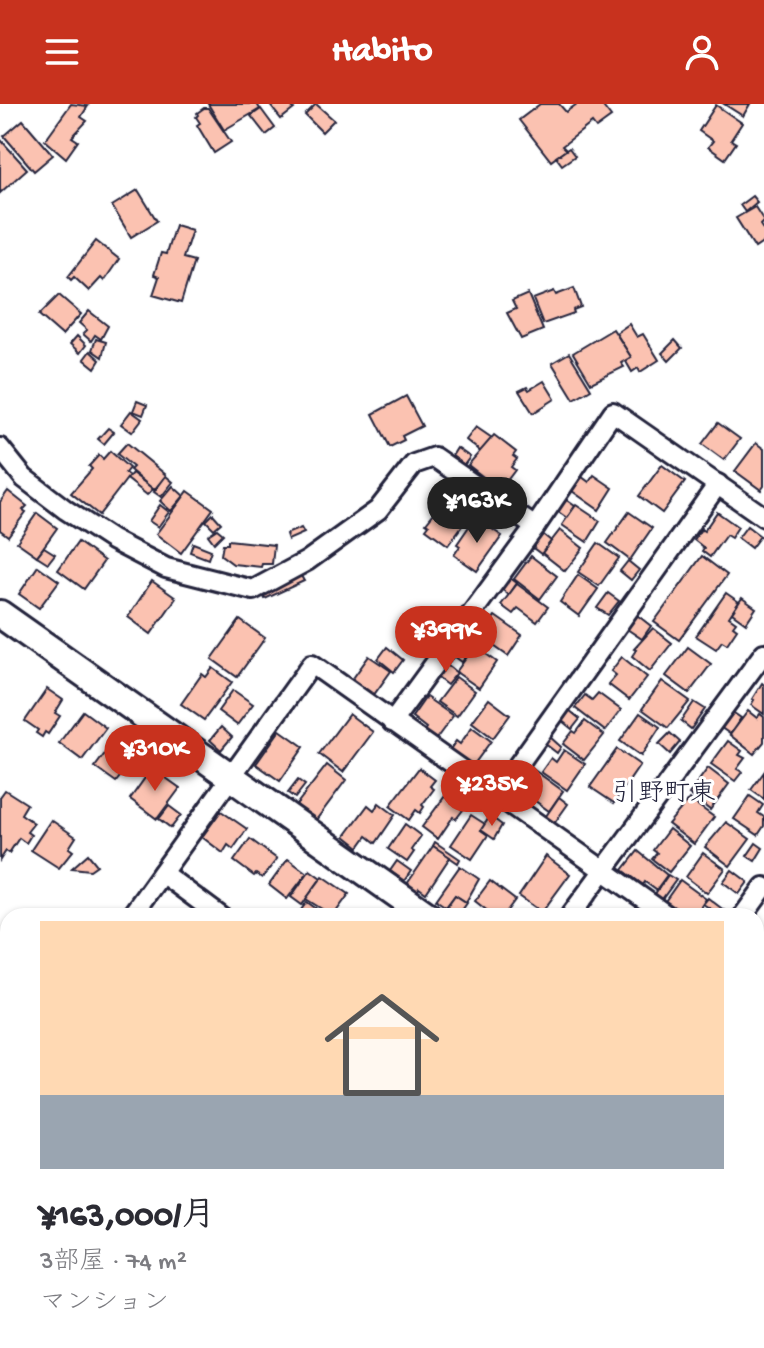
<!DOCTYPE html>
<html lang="ja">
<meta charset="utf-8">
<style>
:root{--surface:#fff;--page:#f7f7f7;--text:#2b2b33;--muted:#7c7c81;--line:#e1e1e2;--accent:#c8321e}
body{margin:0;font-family:"Gochi Hand","Klee One",sans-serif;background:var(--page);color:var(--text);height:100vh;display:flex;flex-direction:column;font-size:30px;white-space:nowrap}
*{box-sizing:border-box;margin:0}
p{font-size:26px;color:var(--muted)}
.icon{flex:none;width:44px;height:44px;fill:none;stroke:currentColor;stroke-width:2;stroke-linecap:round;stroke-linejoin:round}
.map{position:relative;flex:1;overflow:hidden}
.sheet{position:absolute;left:0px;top:804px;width:764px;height:440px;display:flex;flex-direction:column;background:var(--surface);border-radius:24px 24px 0 0;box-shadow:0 2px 6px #0004}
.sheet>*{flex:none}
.price{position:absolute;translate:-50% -68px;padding:0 18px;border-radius:28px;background:var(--accent);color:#fff;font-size:26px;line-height:52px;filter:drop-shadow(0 2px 4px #0008)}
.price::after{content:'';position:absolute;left:50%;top:48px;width:24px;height:18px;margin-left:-12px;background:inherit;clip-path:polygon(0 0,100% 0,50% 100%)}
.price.active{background:#222;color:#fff}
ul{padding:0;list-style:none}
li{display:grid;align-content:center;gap:16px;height:424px;padding:0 40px}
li+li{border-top:2px solid var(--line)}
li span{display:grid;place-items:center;height:248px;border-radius:0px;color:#555}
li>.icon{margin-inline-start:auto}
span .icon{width:144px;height:144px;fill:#fffc;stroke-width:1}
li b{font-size:34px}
header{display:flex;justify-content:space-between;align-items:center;height:104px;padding:0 40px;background:var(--accent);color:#fff;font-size:36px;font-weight:800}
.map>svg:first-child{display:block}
.building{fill:#fbc2b1;stroke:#22223b;stroke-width:2}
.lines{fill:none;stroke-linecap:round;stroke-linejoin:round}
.street-casing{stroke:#22223b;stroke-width:24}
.secondary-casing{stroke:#22223b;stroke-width:32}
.street{stroke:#fff;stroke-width:18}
.secondary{stroke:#fff;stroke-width:26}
.labels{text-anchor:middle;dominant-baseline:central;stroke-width:6;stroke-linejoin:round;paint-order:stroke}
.neighbourhood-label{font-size:26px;fill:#22223b;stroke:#fff}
</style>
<header><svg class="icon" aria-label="menu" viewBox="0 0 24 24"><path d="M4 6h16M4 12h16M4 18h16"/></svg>Habito<svg class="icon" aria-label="person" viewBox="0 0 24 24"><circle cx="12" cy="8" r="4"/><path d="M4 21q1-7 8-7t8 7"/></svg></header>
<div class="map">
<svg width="764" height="1244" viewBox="0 0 764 1244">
<rect width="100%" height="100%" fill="#fff"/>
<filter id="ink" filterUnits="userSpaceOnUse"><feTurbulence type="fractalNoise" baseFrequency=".0125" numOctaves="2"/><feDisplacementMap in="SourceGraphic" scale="16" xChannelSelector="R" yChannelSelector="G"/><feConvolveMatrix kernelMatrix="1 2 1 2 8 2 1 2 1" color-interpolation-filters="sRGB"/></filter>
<g filter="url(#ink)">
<g class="building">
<path d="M71 0 88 2 81 13 87 17 72 33 78 37 66 54 45 36Z"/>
<path d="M208 0H257L260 5 224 26Z"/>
<path d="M269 0H294L291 2 294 5 281 15Z"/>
<path d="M316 0 334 16 322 28 305 11Z"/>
<path d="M540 0H559L566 8 577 0H601L611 13 596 24 592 19 562 42 566 46 551 57 519 16Z"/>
<path d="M724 0H750L743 12Z"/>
<path d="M716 1 742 19 731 36 736 39 725 55 708 43 713 37 699 27Z"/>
<path d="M204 4H208L231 38 214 49 197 21 200 19 196 13 198 11 197 9Z"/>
<path d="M261 5 275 24 266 31 251 12Z"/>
<path d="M23 16 53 51 34 67 4 32Z"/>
<path d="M1 36 27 65 0 89V38Z"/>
<path d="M569 44 575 52 562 61 556 53Z"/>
<path d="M138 86 157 117 131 133 112 102Z"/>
<path d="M752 92 757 98 745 108 740 101Z"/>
<path d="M755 103 764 117 760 121 764 127V138L755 144 736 114Z"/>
<path d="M175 121 192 126 183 154 194 157 181 199 153 191 159 173 154 171 161 149 166 150Z"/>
<path d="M96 137 119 155 104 177 101 174 89 187 74 173 71 176 68 173Z"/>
<path d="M574 184 581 203 573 206 574 209 543 220 533 195 554 187 556 191Z"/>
<path d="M528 190 543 226 521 235 507 209 516 205 512 197Z"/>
<path d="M59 191 81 210 62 231 39 211Z"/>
<path d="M89 207 108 222 101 235 95 231 91 237 83 230 87 226 79 219Z"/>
<path d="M629 220 637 233 643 230 659 256 640 268 638 264 632 268 625 256 631 253 616 229Z"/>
<path d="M613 225 631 253 621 259 624 263 591 279 573 249Z"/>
<path d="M77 232 86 241 80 249 70 240Z"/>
<path d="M96 235 106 238 102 253 92 246Z"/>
<path d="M675 236 682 244 669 257 662 249Z"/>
<path d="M90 247 100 256 95 264 84 255Z"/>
<path d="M569 249 591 285 574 295 552 259Z"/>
<path d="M544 277 555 295 533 309 519 287 527 283 529 286Z"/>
<path d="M406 292 422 322 402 332 404 336 390 343 373 310Z"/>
<path d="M137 297 147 301 143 311 133 307Z"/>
<path d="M131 307 142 315 132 328 121 320Z"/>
<path d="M718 319 740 335 724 356 702 340Z"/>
<path d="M476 323 492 334 481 348 466 336Z"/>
<path d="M108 324 114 328 104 340 98 335Z"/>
<path d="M494 331 516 348 513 352 517 355 511 363 515 366 500 386 468 361Z"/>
<path d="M127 339 166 371 154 386 130 366 133 363 117 350Z"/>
<path d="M756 339 764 345V382L761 386 735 367Z"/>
<path d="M457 344 470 353 464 361 452 352Z"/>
<path d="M110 347 129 364 125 369 129 372 99 411 71 389 92 365 89 362 99 351 103 355Z"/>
<path d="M662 361 685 378 662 409 639 392Z"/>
<path d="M132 369 153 385 147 391 127 375Z"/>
<path d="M594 371 613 384 599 406 572 387 582 373 589 378Z"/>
<path d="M166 372 173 378 161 393 154 388Z"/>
<path d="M173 382 184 392 171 407 160 397Z"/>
<path d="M8 387 27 402 23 406 26 408 8 432 0 426V398Z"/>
<path d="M188 387 213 405 181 449 156 430Z"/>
<path d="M468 395 478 403 471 414 460 406Z"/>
<path d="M565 395 575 402 567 414 557 407Z"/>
<path d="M445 399 467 415 448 441 426 425 429 421 426 419 434 409 436 411Z"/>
<path d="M160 401 169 408 158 423 149 417Z"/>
<path d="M576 401 600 417 587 438 562 421Z"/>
<path d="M629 408 652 424 630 456 607 439Z"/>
<path d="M717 408 738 423 731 434 726 431 710 453 702 447 704 444 694 436 701 425 704 427Z"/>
<path d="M37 409 57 424 37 452 17 438Z"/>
<path d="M213 410 221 419 214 425 206 417Z"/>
<path d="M479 416 502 432 477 467 454 451 460 442 457 440 470 421 474 423Z"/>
<path d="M747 422 760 432 751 444 738 434Z"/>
<path d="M301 424 304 429 288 436 286 430Z"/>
<path d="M217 425 223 430 214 439 208 431Z"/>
<path d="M560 426 583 444 565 467 542 449Z"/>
<path d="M540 428 551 437 541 450 529 441Z"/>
<path d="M228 436 274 441 272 460H262L261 463 233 460 221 451 223 440H228Z"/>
<path d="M78 438 104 457 84 485 58 466Z"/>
<path d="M193 439 211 446 208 455 190 448Z"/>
<path d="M598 439 619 454 599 482 578 468Z"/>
<path d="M44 443 55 450 48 459 37 452Z"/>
<path d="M531 452 557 472 540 495 514 475Z"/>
<path d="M702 452 727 471 679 536 654 518Z"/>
<path d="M628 457 639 466 631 476 620 467Z"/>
<path d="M38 462 59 477 39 504 19 490Z"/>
<path d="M578 471 598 485 579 512 560 498Z"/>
<path d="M301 472 304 477 265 495 262 489Z"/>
<path d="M507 472 517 479 509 491 499 483Z"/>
<path d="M152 477 176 494 151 530 128 513Z"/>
<path d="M517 480 548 503 537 518 518 504 513 510 501 501Z"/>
<path d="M608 489 619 497 608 511 597 504Z"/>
<path d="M726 489 739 498 729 513 736 518 733 522 737 525 727 540 722 537 716 545 696 532Z"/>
<path d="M742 494 756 504 746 519 732 509Z"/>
<path d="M637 511 651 522 642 535 627 525Z"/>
<path d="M495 512 522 531 508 552 481 533Z"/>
<path d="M240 516 265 534 237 573 212 555Z"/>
<path d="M653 524 672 539 650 567 632 552 636 546 634 545Z"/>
<path d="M461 536 472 544 462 558 451 550Z"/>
<path d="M475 542 497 558 479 584 456 568Z"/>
<path d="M387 543 403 556 394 568 378 555Z"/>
<path d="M688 543 711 560 689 589 666 572Z"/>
<path d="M369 552 391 567 373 592 351 577Z"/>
<path d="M622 553 647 573 629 596 608 580 616 571 611 567Z"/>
<path d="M444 559 457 569 447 581 435 572Z"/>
<path d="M213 564 232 578 204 616 181 600 202 570 206 573Z"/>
<path d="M456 573 475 587 457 612 437 598Z"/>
<path d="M662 577 690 597 668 624 642 605Z"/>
<path d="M762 579 764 581V610L751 601 754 596 752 595Z"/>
<path d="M47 585 63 596 55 609 60 612 48 630 45 628 42 633 36 629 38 626 25 617Z"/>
<path d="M233 586 253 600 237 621 218 607Z"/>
<path d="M598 589 621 606 605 627 575 604 585 591 592 596Z"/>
<path d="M426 593 453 612 436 635 424 627 426 624 412 613Z"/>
<path d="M489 595 510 611 493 634 472 618Z"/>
<path d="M694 598 705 605 691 625 681 617Z"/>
<path d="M569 606 580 615 572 625 561 616Z"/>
<path d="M83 607 106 624 82 656 59 639Z"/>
<path d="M731 607 741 614 730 630 720 623Z"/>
<path d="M748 607 757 614 760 610 764 613V638L754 650 730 631Z"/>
<path d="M640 609 660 623 641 652 620 637Z"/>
<path d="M349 610 373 628 343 668 319 650Z"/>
<path d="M585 617 604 631 584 656 563 640 573 627 576 629Z"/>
<path d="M221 623 232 633 221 646 210 636Z"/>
<path d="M472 623 491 637 469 667 446 651 456 637 460 640Z"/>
<path d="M280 626 304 643 280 677 256 660Z"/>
<path d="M670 629 680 638 670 650 659 640Z"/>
<path d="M549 632 561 643 557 649 544 639Z"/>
<path d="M115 636 136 652 116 678 95 663Z"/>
<path d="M728 637 742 647 739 651 745 654 737 665 742 668 735 677 711 660Z"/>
<path d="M617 645 640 661 614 699 590 683Z"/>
<path d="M564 646 585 660 567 686 541 668 551 654 556 658Z"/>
<path d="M327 661 346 676 316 716 296 701Z"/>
<path d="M530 663 563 687 549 707 516 683Z"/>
<path d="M152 664 180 684 157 715 130 695Z"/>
<path d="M419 664 435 676 430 682 434 685 422 701 424 703 420 709 416 706 409 716 390 702Z"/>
<path d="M708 664 729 680 710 706 689 690Z"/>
<path d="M764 668V695L751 686Z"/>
<path d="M298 676 305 681 295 694 288 689Z"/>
<path d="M5 686 27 700 21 710 34 719 27 728 31 731 26 739 19 734 9 749 6 747 0 756V693Z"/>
<path d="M445 692 463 706 456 715 453 713 438 735 422 723Z"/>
<path d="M750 692 763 701 758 709 764 713V722L758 731 734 715Z"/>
<path d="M559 693 568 700 551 724 542 718Z"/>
<path d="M689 695 714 713 694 740 668 720Z"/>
<path d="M379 699 395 711 376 739 367 732 359 743 345 732 368 701 374 706Z"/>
<path d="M169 702 181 711 171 724 159 715Z"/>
<path d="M221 707 247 725 233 745 228 741 223 749 202 733Z"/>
<path d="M471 711 485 720 481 726 488 731 472 755 451 741Z"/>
<path d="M490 712 502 721 494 735 481 726Z"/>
<path d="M51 716 76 733 69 744 73 747 59 764 31 746Z"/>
<path d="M726 718 750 735 730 762 705 743Z"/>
<path d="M405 720 421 732 411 746 414 748 407 758 388 745Z"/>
<path d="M669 725 690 742 669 768 652 755 657 749 653 746Z"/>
<path d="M250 735 277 755 262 774 256 770 254 772 234 757Z"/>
<path d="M435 738 460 755 458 759 433 742Z"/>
<path d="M756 739 763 744 755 757 747 752Z"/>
<path d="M433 742 450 753 426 789 419 784 417 788 407 780Z"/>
<path d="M638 747 667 771 656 786 645 778 643 781 623 766Z"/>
<path d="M703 749 725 765 707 789 686 773Z"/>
<path d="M88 750 97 761 90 766 72 764Z"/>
<path d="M546 752 570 770 542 808 519 792Z"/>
<path d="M288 755 307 769 287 795 269 781Z"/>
<path d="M397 757 411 767 404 777 390 767Z"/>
<path d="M460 762 479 775 466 798 455 791 446 803 436 796Z"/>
<path d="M310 766 321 774 302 801 291 793Z"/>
<path d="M732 766 748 778 739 790 723 778Z"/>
<path d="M668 771 676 776 657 802 650 797Z"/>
<path d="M323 772 349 790 333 812 306 795Z"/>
<path d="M680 776 706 795 696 810 699 812H673L661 803Z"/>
<path d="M490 777 515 796 503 812H494L475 797Z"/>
<path d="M455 791 467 799 458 812 445 805Z"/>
<path d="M708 794 725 807 722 812 703 800Z"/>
<path d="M307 798 318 806 313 812 301 806Z"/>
<path d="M756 831 764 836V857L756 855Z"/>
<path d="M762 914 764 974 758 983 756 923Z"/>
<path d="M761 1085 764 1087 763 1105 756 1100V1092Z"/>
<path d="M8 1230V1236H11L17 1244H0V1236Z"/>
<path d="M257 1236H288L283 1244H254L253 1243Z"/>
<path d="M420 1236H455L449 1244H414Z"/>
<path d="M491 1236H517L512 1244 505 1242 503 1244H485Z"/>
<path d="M650 1236H685L680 1244H645Z"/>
<path d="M691 1236H699L711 1244H686Z"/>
<path d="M710 1236H741L736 1244H722Z"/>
</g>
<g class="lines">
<g class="street-casing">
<g id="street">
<path d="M0 344 24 374 66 406 112 436 166 464 253 486 307 457 378 406 414 360 434 353 535 423 613 308 764 413"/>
<path d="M392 618 535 423"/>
<path d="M496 692 718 380"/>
<path d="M162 769 220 812"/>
<path d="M131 812 312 560 668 812"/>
<path d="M570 812 764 549"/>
<path d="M743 812 764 783"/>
<path d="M756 875 764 881"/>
<path d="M756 1187 764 1192"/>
<path d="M361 1236 373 1244"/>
<path d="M587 1236 599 1244"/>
</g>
</g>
<g class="secondary-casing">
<g id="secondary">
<path d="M0 510 428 812"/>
<path d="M756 1046 764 1052"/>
</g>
</g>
<use href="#street" class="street"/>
<use href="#secondary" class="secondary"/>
</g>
</g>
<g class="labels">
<g class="neighbourhood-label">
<text x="664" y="691">引野町東</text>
</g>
</g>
</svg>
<b class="price active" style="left:477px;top:441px">¥163K</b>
<b class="price" style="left:446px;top:570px">¥399K</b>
<b class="price" style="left:155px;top:689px">¥310K</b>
<b class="price" style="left:492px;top:724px">¥235K</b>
<section class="sheet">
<ul>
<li><span style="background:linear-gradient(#ffd9b3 70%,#9aa5b1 0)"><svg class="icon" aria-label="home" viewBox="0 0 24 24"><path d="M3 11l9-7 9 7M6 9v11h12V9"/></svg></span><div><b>¥163,000/月</b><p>3部屋 · 74 m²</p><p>マンション</p></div></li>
</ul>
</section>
</div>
